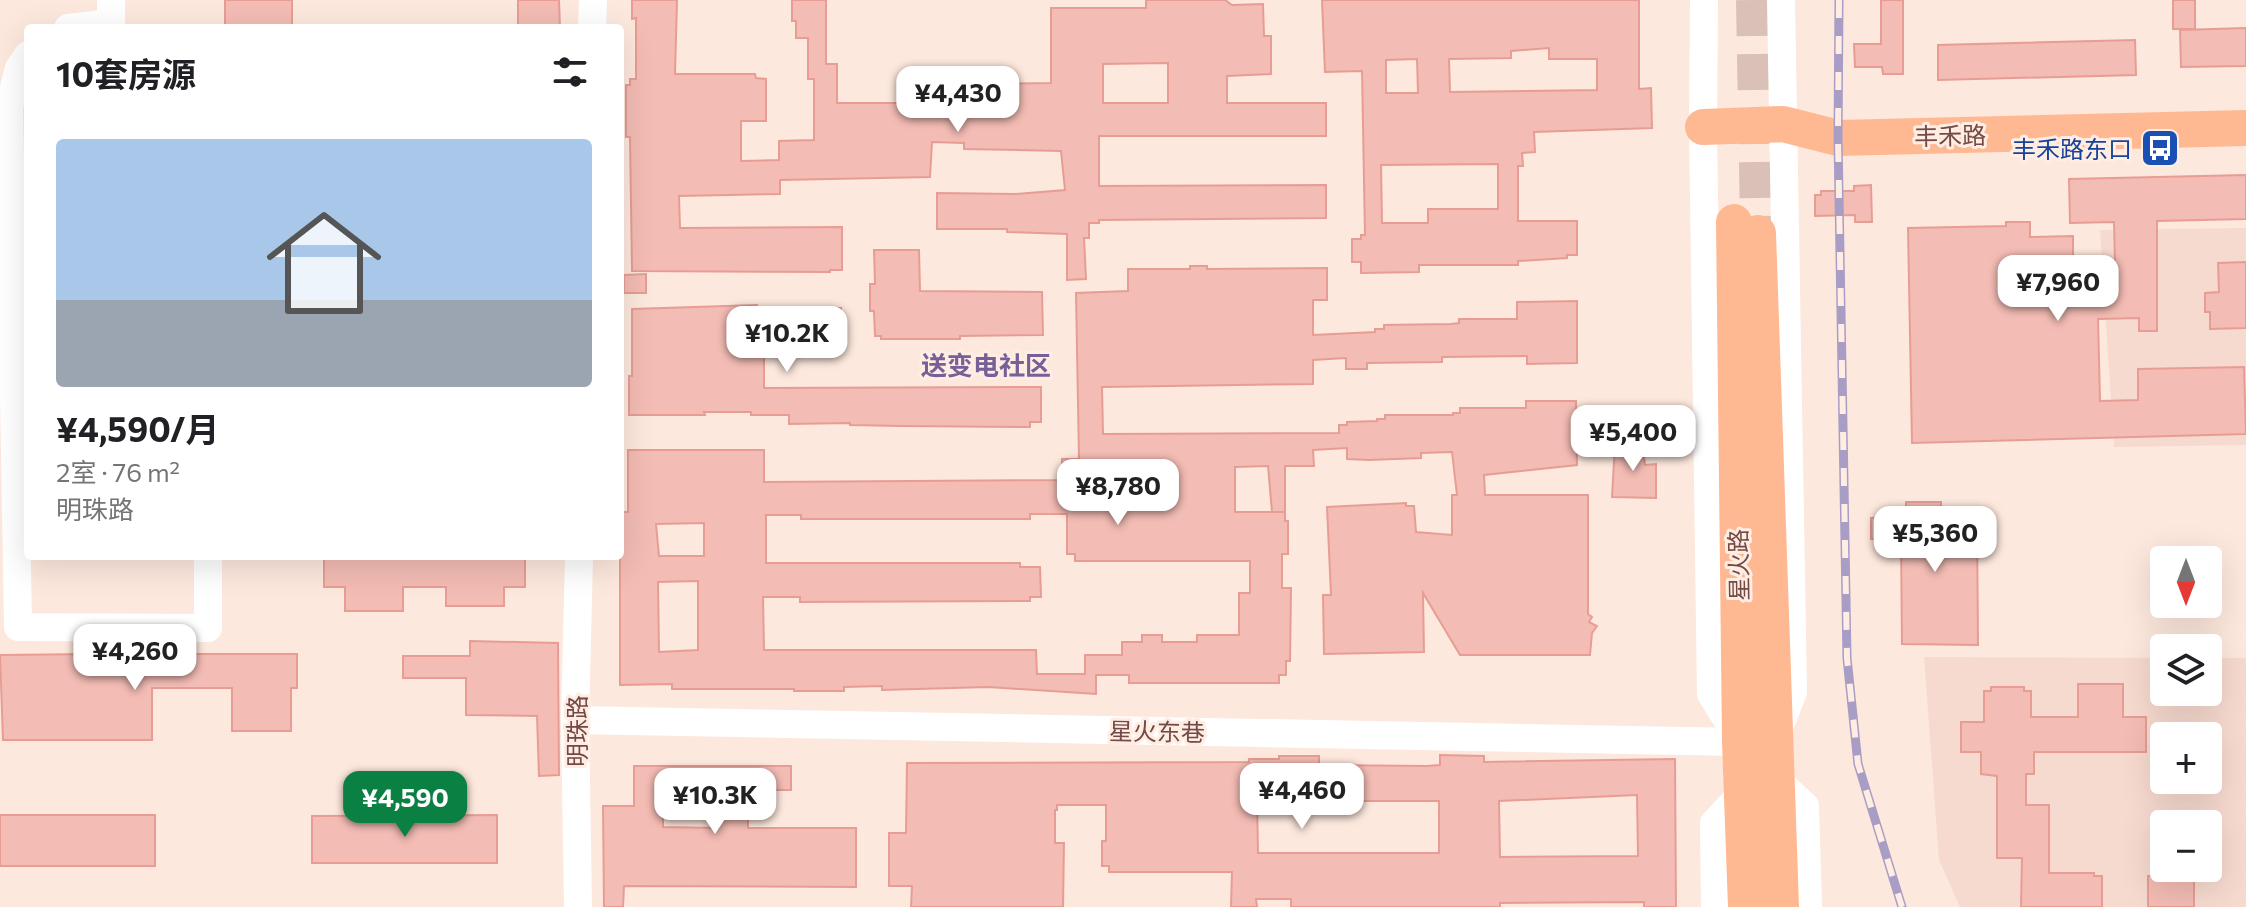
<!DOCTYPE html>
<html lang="zh">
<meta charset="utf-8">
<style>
:root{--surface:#fff;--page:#f6f6f6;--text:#202124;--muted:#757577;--line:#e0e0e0;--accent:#0b8043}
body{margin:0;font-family:Commissioner,"Noto Sans SC",sans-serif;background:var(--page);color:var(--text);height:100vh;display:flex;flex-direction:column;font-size:30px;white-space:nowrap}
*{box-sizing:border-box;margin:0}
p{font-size:26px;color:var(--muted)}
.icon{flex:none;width:44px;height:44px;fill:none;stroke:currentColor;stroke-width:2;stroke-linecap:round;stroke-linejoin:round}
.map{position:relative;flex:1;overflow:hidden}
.sheet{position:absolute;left:24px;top:24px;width:600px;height:536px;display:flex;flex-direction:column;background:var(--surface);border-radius:8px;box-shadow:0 8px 32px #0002}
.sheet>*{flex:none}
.needle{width:52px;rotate:180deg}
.buttons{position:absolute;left:2150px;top:546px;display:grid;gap:16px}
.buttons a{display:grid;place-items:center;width:72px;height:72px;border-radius:8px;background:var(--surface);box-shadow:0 8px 32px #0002;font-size:40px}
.price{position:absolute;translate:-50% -68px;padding:0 18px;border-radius:16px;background:#fff;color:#222;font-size:26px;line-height:52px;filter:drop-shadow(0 2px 4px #0008)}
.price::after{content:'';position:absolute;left:50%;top:48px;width:24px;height:18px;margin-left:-12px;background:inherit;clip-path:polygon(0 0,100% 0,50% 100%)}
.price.active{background:var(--accent);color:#fff}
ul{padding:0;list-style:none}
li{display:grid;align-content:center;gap:16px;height:424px;padding:0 32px}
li+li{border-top:2px solid var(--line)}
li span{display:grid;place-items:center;height:248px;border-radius:8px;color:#555}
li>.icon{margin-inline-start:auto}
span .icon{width:144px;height:144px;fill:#fffc;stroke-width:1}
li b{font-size:34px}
h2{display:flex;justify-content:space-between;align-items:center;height:96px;padding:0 32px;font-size:34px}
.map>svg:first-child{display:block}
.residential{fill:#f7dacf;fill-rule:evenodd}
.building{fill:#f3bcb4;stroke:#e79d94;stroke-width:2;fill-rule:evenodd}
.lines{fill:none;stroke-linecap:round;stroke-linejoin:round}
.major-tunnel{stroke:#dac0b7;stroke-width:36;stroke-dasharray:36 18;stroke-linecap:butt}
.minor{stroke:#fff;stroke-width:28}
.major{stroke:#ffb992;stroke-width:36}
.rail-casing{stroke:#a89dc5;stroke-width:9}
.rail{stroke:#ffede4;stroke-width:6;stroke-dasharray:18;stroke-linecap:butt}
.labels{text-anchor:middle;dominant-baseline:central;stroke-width:6;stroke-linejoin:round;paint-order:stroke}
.street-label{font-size:24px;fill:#734945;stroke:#ffede4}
.transit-label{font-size:24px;fill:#164399;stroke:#ffede4;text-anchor:end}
.neighbourhood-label{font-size:26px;font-weight:bold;fill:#766097;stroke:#ffede4}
</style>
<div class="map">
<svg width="2246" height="907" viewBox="0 0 2246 907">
<rect width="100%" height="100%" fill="#fde8dd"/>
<g class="residential">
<path d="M2246 228V445L2114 447 2100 230Z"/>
<path d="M1924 657 2164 658V692H2208V658H2246V907H1960L1939 860ZM2164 736H2208V780H2164ZM2164 824H2208V868H2164Z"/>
</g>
<g class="building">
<rect x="225" y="0" width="67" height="28"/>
<path d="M518 0H559L560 28H518Z"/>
<path d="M632 0H677L675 74H755L756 78 766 79V121H741V161L779 160V141L814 140V79H808V38H796V21H792V0H826V64H837V103H921V85L1051 83V8H1146V0H1225L1232 5 1263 4 1264 36H1271V74L1227 76V103H1326V136H1099V186L1326 185V218L1099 220V223H1089V238H1084L1086 279 1067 280V234L1007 232V229H937V193L1016 194 1065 190 1061 151 964 149V143L932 142 930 177 780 180V194L679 196 680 228 842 227V270H830V272L632 271 630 137H626V85H630V79H636V18L632 19ZM1168 63V103H1103V64Z"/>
<path d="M1322 0H1639V89L1651 88 1652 128 1534 132 1535 152 1522 153 1523 166H1518V221H1577V255H1567V258L1518 261V265H1419V272L1361 273V262H1352V239H1361V235H1365L1362 71 1325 72ZM1549 48V59H1597V90L1450 92 1449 59 1511 58V51ZM1417 59 1418 93H1386V60ZM1498 164V209H1428V223H1382L1381 165Z"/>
<path d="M1881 0H1903V74H1883L1882 67H1855L1854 44H1881Z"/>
<rect x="2173" y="0" width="22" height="29"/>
<path d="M2246 28V66L2181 67 2180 30Z"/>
<path d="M2135 40 2136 75 1938 80V45Z"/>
<path d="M2246 175V219L2157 221V331H2139V318L2098 319 2100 401 2138 400V369L2244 367 2246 434 1912 443 1908 228 2006 226V222H2030V237L2073 236V263H2115L2114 222 2070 223 2069 179Z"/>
<path d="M1871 185 1872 222H1855V215L1815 216V195H1821V191H1854V186Z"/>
<path d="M874 250H919L920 291 1042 292 1043 335 960 336V339H881V336H875L874 311H870V284H875Z"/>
<path d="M2246 262V328L2210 329V312H2205V293L2219 292 2218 263Z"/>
<path d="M1190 266H1207V269L1327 268V300H1313V335L1375 332V329H1384V325L1451 324 1459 323V319H1517V302L1577 301V363L1527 364V356L1442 357V362L1367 363V369H1346V358L1313 360V384L1102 387 1103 434 1339 433V425H1347V422L1377 421V419H1385V415H1453V413H1460V408H1526V401H1576L1577 465 1484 475 1485 495H1588V614L1592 617 1589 622 1597 626 1592 633 1590 655H1460L1423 593 1424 652 1324 654 1323 595H1331L1327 507 1406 503V506H1414L1416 532 1452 535V495H1457L1452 452 1421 453V458L1369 460 1347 459V448L1313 450 1314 466H1285V512H1272L1268 466 1235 467V512H1285V521H1288V554H1282V588H1291L1290 661H1286V675H1279V683H1129V675H1096V694L988 687 882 690V686L844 687V691H794V689H672V684L620 685V512H628V450H764V482L1062 480V459H1079L1076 293 1128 291V269H1190ZM1030 514H1067V554H1075V561H1250V593H1239V635H1197V642H1162V635H1142V642H1122V655H1085V674H1037L1036 650H764L763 597H800V602L1030 601V597H1041L1040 567H1020V563H766V515H801V519H1030ZM704 523V556H659L656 524ZM698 581V650L659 652 658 582Z"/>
<path d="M646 274V293H624V275Z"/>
<path d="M757 305V309L841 308 842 348 799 349V346H764V388L1041 387V422H1030V427L900 426 850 425V423L789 424V415H751V412H704L705 415H629V376H632V309Z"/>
<path d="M1642 442 1645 465 1656 464V498L1612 497 1615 444Z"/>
<path d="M1906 502H1941V519L1977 518 1978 645 1902 644 1901 539H1871V518L1906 517Z"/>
<path d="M324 556H525V587H504V606H446V587H403V611H345V587H324Z"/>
<path d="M470 641 558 643 559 775 539 776 537 716 466 715V678H403V656H470Z"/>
<path d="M93 644H114V654H297V688H291V731H232V688H152V740H3L0 655 93 654Z"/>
<path d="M2078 684H2123V717H2146V752H2034V774H2026V805H2049V873H2094V876H2102V907H2021L2022 858H1997V776L1981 774V752H1961V722H1984V691H1991V687H2024V691H2031V717H2078Z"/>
<path d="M1440 755 1484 756V762L1675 759 1676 907H1644V902L1500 903V907H1291V899H1256L1257 907H1231L1232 872H1109V866H1102V841H1106V805H1057V810H1055V843H1064L1063 907H911L912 886H889V833H906L907 763 1249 762V759H1279V756H1319V765L1427 766 1440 765ZM1637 795 1638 856 1500 857 1499 801ZM1257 801H1439V853H1258Z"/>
<path d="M634 766H791V790H748V828H856V887L624 886 623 907H604L603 806H634ZM663 794 718 795V828L663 827Z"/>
<rect x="0" y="815" width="155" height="51"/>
<path d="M497 815V863H312V816Z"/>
<path d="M2156 873H2188V876H2194V907H2148V876H2156Z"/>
</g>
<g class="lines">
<path class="major-tunnel" d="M1754 0 1758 223"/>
<g class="minor">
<path d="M1704 0 1703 127 1711 694 1740 741"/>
<path d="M68 28 111 23V0"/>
<path d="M592 28 593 0"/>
<path d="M28 55 19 68 9 107 18 627 208 628V556"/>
<path d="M575 720 1740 742"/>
<path d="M1778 730 1793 692 1781 0"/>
<path d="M1776 779 1805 806 1808 907"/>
<path d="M578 907 575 720 579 556"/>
<path d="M1715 907 1714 823 1742 793"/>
</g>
<g class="major">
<path d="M1703 127 1783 124 1838 138 2246 128"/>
<path d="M1734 222 1740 742 1746 907"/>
<path d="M1758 233 1781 907"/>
</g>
<g class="rail-casing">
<path id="rail" d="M1839 0 1838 138 1847 658 1858 764 1902 907"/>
</g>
<use href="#rail" class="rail"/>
</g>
<defs>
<g id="bus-square" transform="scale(2)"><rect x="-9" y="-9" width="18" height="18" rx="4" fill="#1a4fb4" stroke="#ffede4"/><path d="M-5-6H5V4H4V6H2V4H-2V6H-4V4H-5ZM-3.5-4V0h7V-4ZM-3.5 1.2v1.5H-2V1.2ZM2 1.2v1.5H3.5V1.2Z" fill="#fff"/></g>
</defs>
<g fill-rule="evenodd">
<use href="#bus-square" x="2160" y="148"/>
</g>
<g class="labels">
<g class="street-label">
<text transform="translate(1950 135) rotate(-1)">丰禾路</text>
<text transform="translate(1738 565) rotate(-91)">星火路</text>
<text transform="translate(576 731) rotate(-90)">明珠路</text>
<text transform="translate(1157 731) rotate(1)">星火东巷</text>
</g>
<g class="transit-label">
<text x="2132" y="148">丰禾路东口</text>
</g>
<g class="neighbourhood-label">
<text x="986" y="364">送变电社区</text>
</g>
</g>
</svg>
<div class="buttons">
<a><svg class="needle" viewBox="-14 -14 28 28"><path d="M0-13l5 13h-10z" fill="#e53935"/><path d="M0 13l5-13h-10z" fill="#757577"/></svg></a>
<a><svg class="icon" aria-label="layers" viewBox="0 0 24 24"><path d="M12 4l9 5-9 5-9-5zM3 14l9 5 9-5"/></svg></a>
<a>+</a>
<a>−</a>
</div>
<b class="price" style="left:958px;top:134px">¥4,430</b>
<b class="price" style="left:2058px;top:323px">¥7,960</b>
<b class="price" style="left:787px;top:374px">¥10.2K</b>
<b class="price" style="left:1633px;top:473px">¥5,400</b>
<b class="price" style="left:1118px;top:527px">¥8,780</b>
<b class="price" style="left:1935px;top:574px">¥5,360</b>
<b class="price" style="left:135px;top:692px">¥4,260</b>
<b class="price" style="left:1302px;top:831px">¥4,460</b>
<b class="price" style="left:715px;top:836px">¥10.3K</b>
<b class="price active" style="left:405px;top:839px">¥4,590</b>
<section class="sheet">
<h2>10套房源<svg class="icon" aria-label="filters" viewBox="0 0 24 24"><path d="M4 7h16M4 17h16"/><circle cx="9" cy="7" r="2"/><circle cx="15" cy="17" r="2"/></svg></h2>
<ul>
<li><span style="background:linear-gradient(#a9c7e8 65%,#9aa5b1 0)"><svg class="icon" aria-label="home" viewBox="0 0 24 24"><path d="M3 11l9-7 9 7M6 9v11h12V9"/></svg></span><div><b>¥4,590/月</b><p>2室 · 76 m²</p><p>明珠路</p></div></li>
</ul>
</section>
</div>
